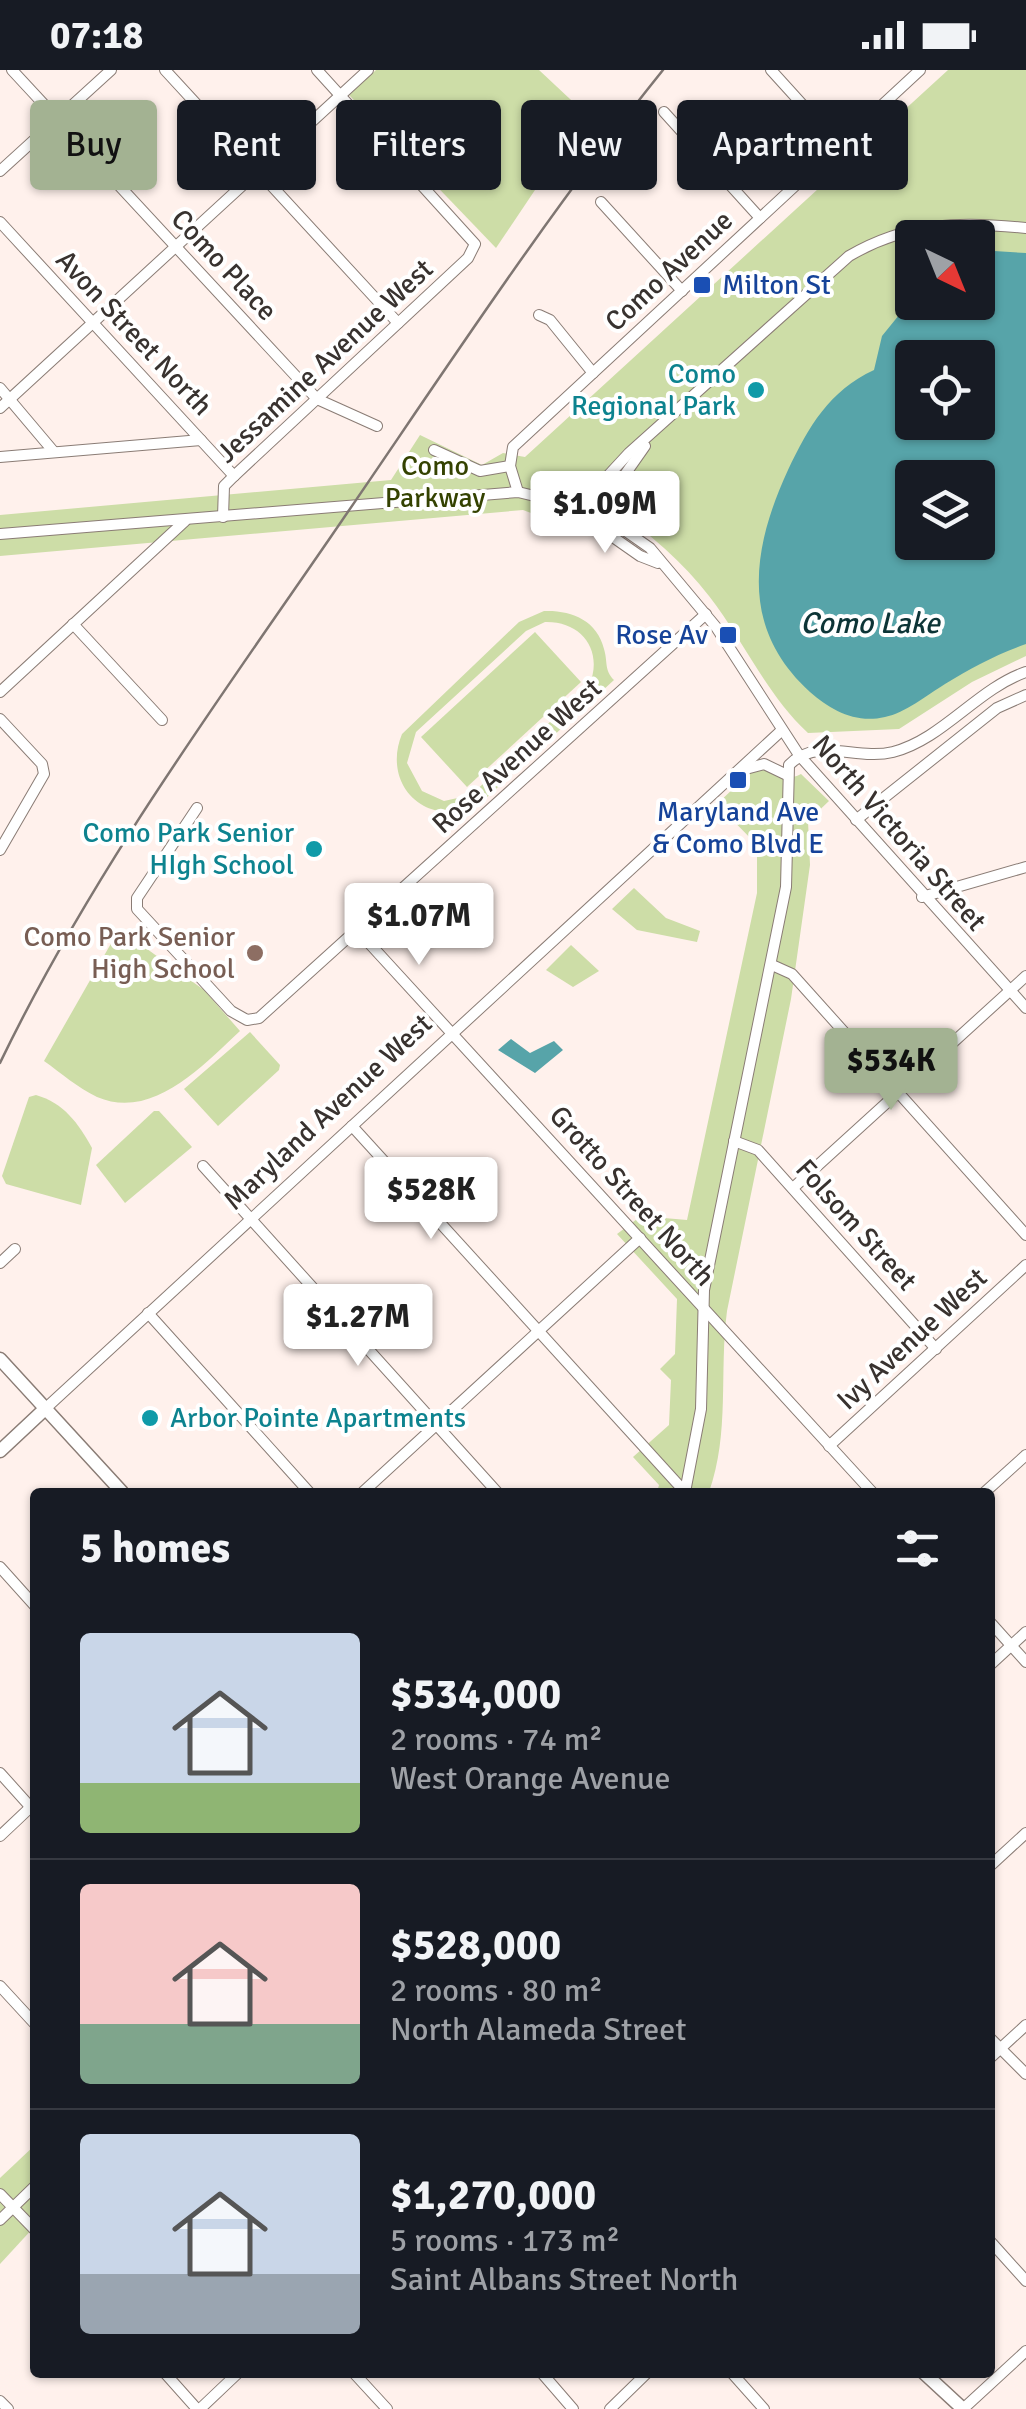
<!DOCTYPE html>
<meta charset="utf-8">
<style>
:root{--surface:#171b24;--page:#242831;--text:#f1f3f6;--muted:#9ea1a6;--line:#363941;--accent:#a3b292}
body{margin:0;font-family:Signika,sans-serif;background:var(--page);color:var(--text);height:100vh;display:flex;flex-direction:column;font-size:38px;white-space:nowrap}
*{box-sizing:border-box;margin:0}
p{font-size:32px;color:var(--muted)}
.icon{flex:none;width:55px;height:55px;fill:none;stroke:currentColor;stroke-width:2;stroke-linecap:round;stroke-linejoin:round}
.map{position:relative;flex:1;overflow:hidden}
.side{position:absolute;left:30px;top:1418px;width:965px;height:890px;display:flex;flex-direction:column;background:var(--surface);border-radius:10px;box-shadow:0 2px 8px #0004}
.side>*{flex:none}
.hud{position:absolute;left:30px;top:30px;width:968px;height:90px;display:flex;gap:20px}
.needle{width:65px;rotate:137deg}
.tools{position:absolute;left:895px;top:150px;display:grid;gap:20px}
.tools a{display:grid;place-items:center;width:100px;height:100px;border-radius:10px;background:var(--surface);box-shadow:0 2px 8px #0004;font-size:50px}
.price{position:absolute;translate:-50% -85px;padding:0 22px;border-radius:10px;background:#fff;color:#222;font-size:32px;line-height:65px;filter:drop-shadow(0 2px 5px #0008)}
.price::after{content:'';position:absolute;left:50%;top:60px;width:30px;height:22px;margin-left:-15px;background:inherit;clip-path:polygon(0 0,100% 0,50% 100%)}
.price.selected{background:var(--accent);color:#111}
ul{padding:0;list-style:none}
li{display:flex;align-items:center;gap:30px;height:250px;padding:0 50px}
li+li{border-top:2px solid var(--line)}
li span{display:grid;place-items:center;flex:none;width:280px;height:200px;border-radius:10px;color:#555}
li>.icon{margin-inline-start:auto}
span .icon{width:120px;height:120px;fill:#fffc;stroke-width:1}
li b{font-size:42px}
h2{display:flex;justify-content:space-between;align-items:center;height:120px;padding:0 50px;font-size:42px}
.chip{padding:0 35px;border-radius:10px;background:var(--surface);box-shadow:0 2px 8px #0004;font-size:35px;line-height:90px}
.chip.selected{background:var(--accent);color:#111}
.status{display:flex;justify-content:space-between;align-items:center;height:70px;padding:0 50px;background:var(--surface);direction:ltr}
.status svg{height:28px;fill:currentColor}
.map>svg:first-child{display:block}
.green{fill:#cddda7;fill-rule:evenodd}
.water{fill:#57a4a9;fill-rule:evenodd}
.lines{fill:none;stroke-linecap:round;stroke-linejoin:round}
.minor-casing{stroke:#8a7c75;stroke-width:12}
.major-casing{stroke:#8a7c75;stroke-width:15}
.minor{stroke:#fff;stroke-width:10}
.major{stroke:#fff;stroke-width:12}
.rail{stroke:#7f7672;stroke-width:2.5}
.transit-dot{fill:#1a4fb4;stroke:#fff;stroke-width:4}
.culture-dot{fill:#0f9aa8;stroke:#fff;stroke-width:4}
.education-dot{fill:#8d6e63;stroke:#fff;stroke-width:4}
.labels{text-anchor:middle;dominant-baseline:central;stroke-width:8;stroke-linejoin:round;paint-order:stroke}
.street-label{font-size:28px;fill:#38322f;stroke:#fff}
.transit-label{font-size:28px;fill:#164399;stroke:#fff;text-anchor:start}
.culture-label{font-size:28px;fill:#0d838f;stroke:#fff;text-anchor:end}
.park-label{font-size:28px;fill:#344201;stroke:#fff}
.education-label{font-size:28px;fill:#785e54;stroke:#fff;text-anchor:end}
.water-label{font-size:30px;font-style:italic;fill:#0d3436;stroke:#fff}
</style>
<div class="status"><b>07:18</b><svg viewBox="0 0 49 12"><path d="M0 12V9h3v3zM5 12V6h3v6zM10 12V3h3v9zM15 12V0h3v12zM26 1h20v11H26zM47 4h2v5h-2z"/></svg></div>
<div class="map">
<svg width="1026" height="2339" viewBox="0 0 1026 2339">
<rect width="100%" height="100%" fill="#fff1ec"/>
<g class="green">
<path d="M376 0H539L586 44 496 178 349 25Z"/>
<path d="M948 0H1026V586L972 612 899 659 808 663C766 624 744 571 709 526 677 484 630 448 587 419L571 458 523 440 0 486V445L391 410 420 365 482 395 503 383 525 387ZM912 168H978V232H912ZM912 288H978V352H912ZM912 408H978V472H912Z"/>
<path d="M544 541C571 540 597 550 604 579 608 592 604 600 614 610L460 752C449 740 437 743 424 736 397 721 391 690 402 664L519 552ZM545 552C582 551 604 581 589 616L471 725 444 731 422 721 407 693 416 662 526 561Z"/>
<path d="M535 562 581 612 467 717 421 667Z"/>
<path d="M760 699C777 703 784 713 801 704L829 731 808 751 810 795 791 929 727 1241C719 1302 730 1363 709 1422H657L659 1415 633 1387 669 1355 671 1310 660 1299 675 1284 677 1229 617 1164 641 1146 687 1150 757 823V775L717 734 753 700Z"/>
<path d="M634 818 666 848 700 861 697 872 637 860 612 839Z"/>
<path d="M129 866 204 920 240 961C203 995 153 1051 97 1027 78 1018 61 1003 44 991L113 870Z"/>
<path d="M571 875 599 901 573 917 546 900Z"/>
<path d="M250 962 280 995 279 1000 218 1056 184 1019Z"/>
<path d="M36 1025C64 1033 78 1053 92 1078L81 1135 6 1114 2 1106 29 1027Z"/>
<path d="M154 1041H159L192 1077 125 1133 96 1095Z"/>
<path d="M35 2075V2156L0 2194V2108Z"/>
</g>
<g class="water">
<path d="M994 181 1026 183V574C997 584 971 598 945 614 927 625 905 643 885 647 855 654 831 640 810 622 739 558 752 478 788 400 809 356 829 321 874 300L882 266 912 229V232H978V183ZM912 288H978V352H912ZM912 408H978V472H912Z"/>
<path d="M511 969 530 983 554 971 563 980 535 1003 498 980Z"/>
</g>
<g class="lines">
<g class="minor-casing">
<g id="minor">
<path d="M12 0 317 329 377 356"/>
<path d="M165 0 398 253"/>
<path d="M771 0 839 75"/>
<path d="M664 42 760 148"/>
<path d="M0 101 111 0"/>
<path d="M601 132 682 221"/>
<path d="M0 152 234 406"/>
<path d="M539 245 550 250 593 303"/>
<path d="M0 318 54 382"/>
<path d="M0 338 368 0"/>
<path d="M434 380 480 401 510 396"/>
<path d="M0 387 201 370"/>
<path d="M617 417 613 435 621 453"/>
<path d="M518 422 510 396 513 377 920 0"/>
<path d="M584 441 592 423 629 383 849 186C907 152 961 151 1026 158"/>
<path d="M223 447 224 416 234 406 468 188 475 174 317 0"/>
<path d="M590 451 640 486 658 493"/>
<path d="M591 453 645 376"/>
<path d="M0 464 518 422 597 441 650 478 716 557 799 685 1026 938"/>
<path d="M73 554 162 650"/>
<path d="M0 622 185 451"/>
<path d="M0 649 42 694 44 704 0 780"/>
<path d="M742 700 764 694 787 705"/>
<path d="M197 738 137 828V839L231 941 247 950 259 948 706 544"/>
<path d="M856 750 997 638 1026 625"/>
<path d="M922 827 1026 797"/>
<path d="M358 861 872 1422"/>
<path d="M772 895 792 904 1026 1165"/>
<path d="M352 1056 685 1422"/>
<path d="M734 1071 758 1080 936 1279"/>
<path d="M203 1096 497 1422"/>
<path d="M793 1118 1026 906"/>
<path d="M0 1193 15 1179"/>
<path d="M148 1243 309 1422"/>
<path d="M46 1338 781 661"/>
<path d="M829 1376 1026 1195"/>
<path d="M363 1422 640 1168"/>
<path d="M685 1422 701 1339 704 1220 786 817 789 695C818 666 856 691 893 682 943 669 977 619 1026 602"/>
<path d="M985 1422 1026 1385"/>
<path d="M0 1497 35 1536"/>
<path d="M990 1552 1026 1592"/>
<path d="M990 1595 1026 1562"/>
<path d="M0 1703 35 1742"/>
<path d="M0 1766 35 1733"/>
<path d="M990 1796 1026 1763"/>
<path d="M0 1916 35 1954"/>
<path d="M990 1968 1026 2004"/>
<path d="M990 1988 1026 1955"/>
<path d="M0 2124 35 2160"/>
<path d="M0 2150 35 2116"/>
<path d="M990 2171 1026 2211"/>
<path d="M164 2302 197 2339"/>
<path d="M353 2302 387 2339"/>
<path d="M541 2302 573 2339"/>
<path d="M731 2302 764 2339"/>
<path d="M0 2331 8 2339"/>
<path d="M200 2339 239 2302"/>
<path d="M610 2339 648 2302"/>
<path d="M963 2339 1026 2281"/>
</g>
</g>
<g class="major-casing">
<g id="major">
<path d="M0 1289 122 1422"/>
<path d="M0 1381 46 1338"/>
<path d="M923 2302 963 2339"/>
</g>
</g>
<use href="#minor" class="minor"/>
<use href="#major" class="major"/>
<path class="rail" d="M0 993C90 806 213 638 330 468 438 311 543 149 663 0"/>
</g>
<g class="transit-dot">
<rect x="692" y="205" width="20" height="20" rx="5"/>
<rect x="718" y="555" width="20" height="20" rx="5"/>
<rect x="728" y="700" width="20" height="20" rx="5"/>
</g>
<g class="culture-dot">
<circle cx="756" cy="320" r="10"/>
<circle cx="314" cy="779" r="10"/>
<circle cx="150" cy="1348" r="10"/>
</g>
<circle class="education-dot" cx="255" cy="883" r="10"/>
<g class="labels">
<g class="street-label">
<text transform="translate(224 195) rotate(47)">Como Place</text>
<text transform="translate(669 201) rotate(-43)">Como Avenue</text>
<text transform="translate(134 263) rotate(47)">Avon Street North</text>
<text transform="translate(325 291) rotate(-43)">Jessamine Avenue West</text>
<text transform="translate(517 686) rotate(-42)">Rose Avenue West</text>
<text transform="translate(899 763) rotate(49)">North Victoria Street</text>
<text transform="translate(328 1042) rotate(-43)">Maryland Avenue West</text>
<text transform="translate(632 1126) rotate(48)">Grotto Street North</text>
<text transform="translate(856 1155) rotate(48)">Folsom Street</text>
<text transform="translate(912 1269) rotate(-43)">Ivy Avenue West</text>
</g>
<g class="transit-label">
<text x="722" y="215">Milton St</text>
<text x="708" y="565" text-anchor="end">Rose Av</text>
<text x="738" y="742" text-anchor="middle">Maryland Ave<tspan x="738" dy="32">&amp; Como Blvd E</tspan></text>
</g>
<g class="culture-label">
<text x="736" y="304">Como<tspan x="736" dy="32">Regional Park</tspan></text>
<text x="294" y="763">Como Park Senior<tspan x="294" dy="32">HIgh School</tspan></text>
<text x="170" y="1348" text-anchor="start">Arbor Pointe Apartments</text>
</g>
<g class="park-label">
<text x="435" y="396">Como<tspan x="435" dy="32">Parkway</tspan></text>
</g>
<g class="education-label">
<text x="235" y="867">Como Park Senior<tspan x="235" dy="32">High School</tspan></text>
</g>
<g class="water-label">
<text x="870" y="553">Como Lake</text>
</g>
</g>
</svg>
<div class="tools">
<a><svg class="needle" viewBox="-14 -14 28 28"><path d="M0-13l5 13h-10z" fill="#e53935"/><path d="M0 13l5-13h-10z" fill="#9ea1a6"/></svg></a>
<a><svg class="icon" aria-label="locate" viewBox="0 0 24 24"><circle cx="12" cy="12" r="6"/><path d="M12 2v4M12 18v4M2 12h4M18 12h4"/></svg></a>
<a><svg class="icon" aria-label="layers" viewBox="0 0 24 24"><path d="M12 4l9 5-9 5-9-5zM3 14l9 5 9-5"/></svg></a>
</div>
<b class="price" style="left:605px;top:486px">$1.09M</b>
<b class="price" style="left:419px;top:898px">$1.07M</b>
<b class="price selected" style="left:891px;top:1043px">$534K</b>
<b class="price" style="left:431px;top:1172px">$528K</b>
<b class="price" style="left:358px;top:1299px">$1.27M</b>
<div class="hud">
<a class="chip selected">Buy</a>
<a class="chip">Rent</a>
<a class="chip">Filters</a>
<a class="chip">New</a>
<a class="chip">Apartment</a>
</div>
<section class="side">
<h2>5 homes<svg class="icon" aria-label="filters" viewBox="0 0 24 24"><path d="M4 7h16M4 17h16"/><circle cx="9" cy="7" r="2"/><circle cx="15" cy="17" r="2"/></svg></h2>
<ul>
<li><span style="background:linear-gradient(#c9d6e8 75%,#8fb573 0)"><svg class="icon" aria-label="home" viewBox="0 0 24 24"><path d="M3 11l9-7 9 7M6 9v11h12V9"/></svg></span><div><b>$534,000</b><p>2 rooms · 74 m²</p><p>West Orange Avenue</p></div></li>
<li><span style="background:linear-gradient(#f6c9c9 70%,#7fa58c 0)"><svg class="icon" aria-label="home" viewBox="0 0 24 24"><path d="M3 11l9-7 9 7M6 9v11h12V9"/></svg></span><div><b>$528,000</b><p>2 rooms · 80 m²</p><p>North Alameda Street</p></div></li>
<li><span style="background:linear-gradient(#c9d6e8 70%,#9aa5b1 0)"><svg class="icon" aria-label="home" viewBox="0 0 24 24"><path d="M3 11l9-7 9 7M6 9v11h12V9"/></svg></span><div><b>$1,270,000</b><p>5 rooms · 173 m²</p><p>Saint Albans Street North</p></div></li>
</ul>
</section>
</div>
